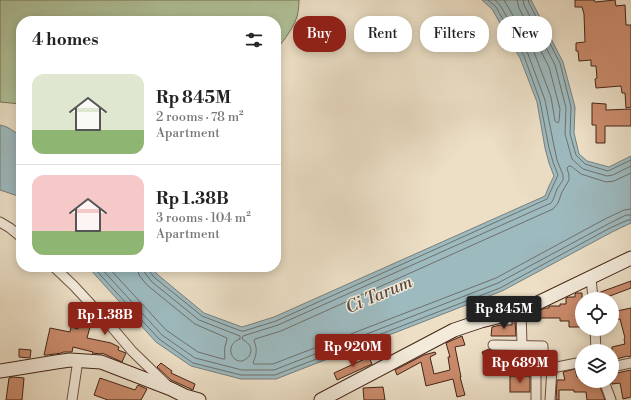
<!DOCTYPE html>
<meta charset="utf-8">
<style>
:root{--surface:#fff;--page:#f2f2f2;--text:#222;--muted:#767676;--line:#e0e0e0;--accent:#8f2418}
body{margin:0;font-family:"Libre Bodoni",serif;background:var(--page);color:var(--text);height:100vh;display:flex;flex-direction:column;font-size:15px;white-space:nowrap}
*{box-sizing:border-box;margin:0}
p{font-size:13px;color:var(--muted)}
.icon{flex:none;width:22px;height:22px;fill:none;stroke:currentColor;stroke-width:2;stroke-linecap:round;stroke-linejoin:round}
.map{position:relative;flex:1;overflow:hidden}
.side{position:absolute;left:16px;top:16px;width:265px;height:256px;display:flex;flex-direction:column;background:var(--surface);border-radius:16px;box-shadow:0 2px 10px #0003}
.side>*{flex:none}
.hud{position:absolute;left:293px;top:16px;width:278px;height:36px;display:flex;gap:8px}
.controls{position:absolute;left:575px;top:292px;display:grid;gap:8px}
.controls a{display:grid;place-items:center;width:44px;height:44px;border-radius:50%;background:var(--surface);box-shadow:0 2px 10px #0003;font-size:20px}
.price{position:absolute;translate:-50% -34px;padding:0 9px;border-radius:4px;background:var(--accent);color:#fff;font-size:13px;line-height:26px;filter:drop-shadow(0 1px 2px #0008)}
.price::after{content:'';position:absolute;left:50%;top:24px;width:12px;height:9px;margin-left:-6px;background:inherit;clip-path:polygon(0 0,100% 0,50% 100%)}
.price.selected{background:#222;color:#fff}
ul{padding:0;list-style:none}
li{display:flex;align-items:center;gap:12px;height:100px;padding:0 16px}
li+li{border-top:1px solid var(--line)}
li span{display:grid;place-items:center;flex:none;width:112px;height:80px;border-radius:12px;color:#555}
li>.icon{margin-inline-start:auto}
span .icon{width:48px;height:48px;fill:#fffc;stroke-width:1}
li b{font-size:17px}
h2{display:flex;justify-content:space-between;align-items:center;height:48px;padding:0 16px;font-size:17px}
.chip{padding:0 14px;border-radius:16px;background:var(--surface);box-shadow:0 2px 10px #0003;font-size:14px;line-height:36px}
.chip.selected{background:var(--accent);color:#fff}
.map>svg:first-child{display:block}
.green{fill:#b1c39a;stroke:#7a7458}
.water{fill:#9dbabf;stroke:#797e7c}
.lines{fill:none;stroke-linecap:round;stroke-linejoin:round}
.shore{stroke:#70706b;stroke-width:1}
.building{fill:#cb8c6d;stroke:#442517}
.street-casing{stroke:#6e5443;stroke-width:11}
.secondary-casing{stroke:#442517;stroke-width:15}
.street{stroke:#f3eada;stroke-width:9}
.secondary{stroke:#f3eada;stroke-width:13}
.labels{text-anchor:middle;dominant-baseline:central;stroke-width:3;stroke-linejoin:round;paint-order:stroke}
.water-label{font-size:17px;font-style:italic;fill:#5a4a41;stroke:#f3eada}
</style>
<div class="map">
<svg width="631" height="400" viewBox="0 0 631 400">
<rect width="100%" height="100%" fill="#ecdfc6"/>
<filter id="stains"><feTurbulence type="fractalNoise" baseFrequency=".005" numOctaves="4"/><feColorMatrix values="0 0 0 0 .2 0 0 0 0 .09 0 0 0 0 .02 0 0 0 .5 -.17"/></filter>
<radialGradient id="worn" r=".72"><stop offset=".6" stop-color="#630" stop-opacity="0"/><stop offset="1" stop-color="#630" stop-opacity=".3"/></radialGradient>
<path class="green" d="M0 0H299C299 7 298 16 295 22 292 29 282 44 276 49V21H21V104L0 102Z"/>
<g class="water">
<path d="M482 0H531L563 62 575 107 574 133 579 154 587 161 609 167 631 156V223L612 232 502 291 276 379H241L191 366 156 342 88 267H151L158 275 204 313 242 327 274 317 545 196 549 186 554 176 549 163 545 148 537 102 520 58 492 9Z"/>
<path d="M0 125 7 127 21 136V197L0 190Z"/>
</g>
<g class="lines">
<g class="shore">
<path d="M504 0 534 52 551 97 555 121 558 123 559 121 560 109 549 67 519 8 517 0"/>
<path d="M523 0 524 5 555 65 566 108 565 134 572 159 583 169 607 176 613 175 631 166"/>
<path d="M528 0 529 3 560 63 571 107 570 134 576 155 585 164 608 171 631 160"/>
<path d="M631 173 614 181 606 182 581 174 571 166H569L567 168 569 175V180L562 192 558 203 553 209 281 331 255 339 254 341C258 350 256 355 253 363L254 364H273L496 278 605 219 624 210 631 209"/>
<path d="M93 267 159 339 193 363 241 375H275L500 288 610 228 628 220H631"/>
<path d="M100 267 162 335 195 358 242 370H274L498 283 608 224 626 215H631"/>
<path d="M108 267 166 330 198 352 223 359H225C225 355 224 351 225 346 226 343 227 341 227 338L195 324 147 285 139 275 137 267"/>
<path d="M143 267 145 273 152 282 199 320 240 336V339C222 345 234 368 246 359 249 357 250 355 251 351 251 345 247 342 242 339L243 336 278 325 551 203 553 200 557 189 563 180V175L557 160 554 146 545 100 528 54 500 5 495 0"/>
<path d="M148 267 149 271 155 278 202 316 241 331H244L276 321 547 199 558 175 553 162 549 148 540 101 524 56 496 7 488 0"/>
</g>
</g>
<g class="building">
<path d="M575 0H594L595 2 615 0 616 6 625 5 626 25H631V107L626 108 625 93H622L621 86 596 88 595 79 597 78 596 66H591V60L579 61 578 51H576V43L585 42 584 14 582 7H575Z"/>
<path d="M592 103 606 104V110L631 109V126H605V143H596V125H592Z"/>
<path d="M631 281V288L602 299H599L598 293Z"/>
<path d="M576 293H582V327H569V321H560V318H538V321H530V315L545 308H549V306H560V304H566V298L569 297H575V294Z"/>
<path d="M631 308V356L629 357 628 356 612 360V347L625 344 624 339 625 338 620 319 612 320V312Z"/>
<path d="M82 313 93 316 87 338 111 343 119 347 118 350 126 353 122 362 102 353V354L92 353 93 352 73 347 72 352H63L62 353 47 355H44L50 328 70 332 71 327 78 329Z"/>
<path d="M512 321H515L516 336H491L492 327 501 325H512Z"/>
<path d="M462 336 465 345 455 347 461 377H460L465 395 457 397 453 379 426 386 421 362 397 375 395 370 424 355 435 352 436 354 430 357 434 374 450 370 448 357H450L446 343Z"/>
<path d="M19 349 31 350 30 358 19 357Z"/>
<path d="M489 349 493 351 537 352V361L530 360 501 359V358L486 362 482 352Z"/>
<path d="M369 357 372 364 337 380 334 373Z"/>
<path d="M161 363 172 371 171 373 195 384 193 390 171 380 157 367Z"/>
<path d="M575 369 577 377H582V381H598L605 400H587L586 392H574V390H559V400H556L557 380H565L563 372Z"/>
<path d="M631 370V397L623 399 620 383 612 384V374Z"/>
<rect x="510" y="376" width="20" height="16"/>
<path d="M13 377 24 378 22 400H6L9 378Z"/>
<path d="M100 378 135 390 138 385 147 389 141 400H108L94 395Z"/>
<path d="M383 387 385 400H364L363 388Z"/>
</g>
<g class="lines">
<g class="street-casing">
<g id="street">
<path d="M0 222 10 228 21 237"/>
<path d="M54 267 74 286 110 325 132 351 168 386"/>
<path d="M591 278 593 299"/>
<path d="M521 311 522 345"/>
<path d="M595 329 596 351"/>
<path d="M493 345 543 346V367L552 368 582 362"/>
<path d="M503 365 543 367"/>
<path d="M612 367 631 363"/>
<path d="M604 381 611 400"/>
<path d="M72 400 78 360"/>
<path d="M536 400V367"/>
<path d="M550 400 552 368"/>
</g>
</g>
<g class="secondary-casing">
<g id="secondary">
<path d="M0 371 56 362 70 360 101 362 171 389 185 396 199 400"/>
<path d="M321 400 454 330 481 321 521 311 631 258"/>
</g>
</g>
<use href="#street" class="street"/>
<use href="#secondary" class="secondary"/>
</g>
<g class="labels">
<g class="water-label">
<text transform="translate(379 295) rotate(-23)">Ci Tarum</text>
</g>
</g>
<rect width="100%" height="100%" filter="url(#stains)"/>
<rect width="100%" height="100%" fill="url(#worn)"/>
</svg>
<div class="controls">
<a><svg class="icon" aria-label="locate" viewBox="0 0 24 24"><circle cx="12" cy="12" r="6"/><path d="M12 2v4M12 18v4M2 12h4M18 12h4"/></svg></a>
<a><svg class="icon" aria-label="layers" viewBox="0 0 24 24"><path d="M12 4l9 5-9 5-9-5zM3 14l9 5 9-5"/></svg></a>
</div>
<b class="price selected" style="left:504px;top:330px">Rp 845M</b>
<b class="price" style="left:105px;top:336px">Rp 1.38B</b>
<b class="price" style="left:353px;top:368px">Rp 920M</b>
<b class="price" style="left:520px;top:384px">Rp 689M</b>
<div class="hud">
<a class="chip selected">Buy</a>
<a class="chip">Rent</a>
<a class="chip">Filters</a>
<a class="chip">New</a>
</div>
<section class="side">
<h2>4 homes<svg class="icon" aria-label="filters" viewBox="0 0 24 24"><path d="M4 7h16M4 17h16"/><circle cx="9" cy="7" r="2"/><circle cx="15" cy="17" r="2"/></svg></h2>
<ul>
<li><span style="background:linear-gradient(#dfe7d0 70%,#8fb573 0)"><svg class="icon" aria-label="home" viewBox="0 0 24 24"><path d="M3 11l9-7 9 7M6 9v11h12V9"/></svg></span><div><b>Rp 845M</b><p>2 rooms · 78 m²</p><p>Apartment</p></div></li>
<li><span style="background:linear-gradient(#f6c9c9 70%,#8fb573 0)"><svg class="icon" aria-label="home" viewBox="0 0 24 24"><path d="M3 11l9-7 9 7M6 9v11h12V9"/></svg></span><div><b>Rp 1.38B</b><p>3 rooms · 104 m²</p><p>Apartment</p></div></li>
</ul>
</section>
</div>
